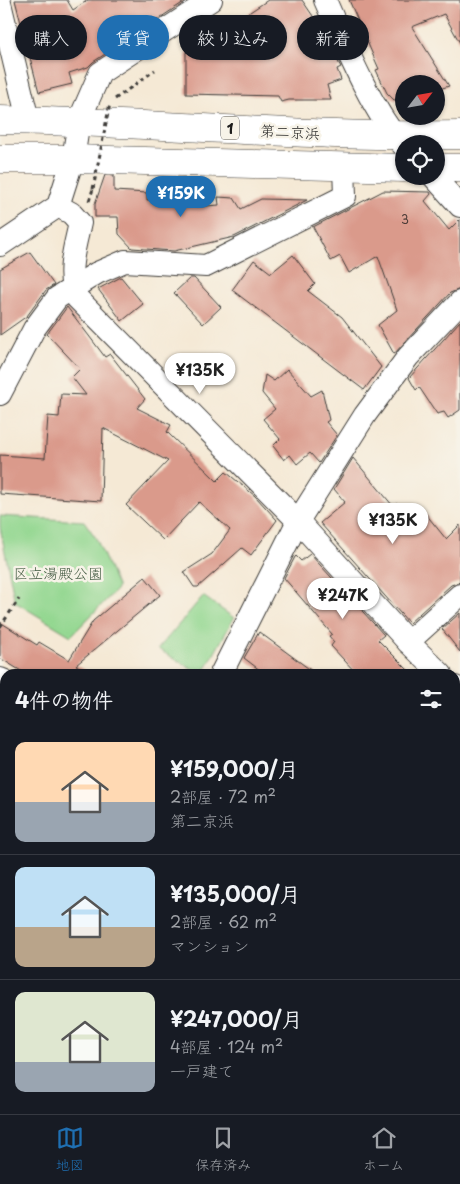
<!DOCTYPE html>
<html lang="ja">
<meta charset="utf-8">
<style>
:root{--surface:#171b24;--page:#20242c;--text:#f1f3f6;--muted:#9ea1a6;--line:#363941;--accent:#1f6fb2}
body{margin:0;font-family:"Playpen Sans","Klee One",sans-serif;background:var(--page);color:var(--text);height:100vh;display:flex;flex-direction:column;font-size:19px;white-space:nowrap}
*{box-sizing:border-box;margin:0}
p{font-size:16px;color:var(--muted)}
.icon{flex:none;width:28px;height:28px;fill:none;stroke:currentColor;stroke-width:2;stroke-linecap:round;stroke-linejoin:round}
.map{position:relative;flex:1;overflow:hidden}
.sheet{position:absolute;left:0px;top:669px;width:460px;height:446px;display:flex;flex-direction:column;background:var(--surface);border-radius:15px 15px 0 0;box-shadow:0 1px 4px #0004}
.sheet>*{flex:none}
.banner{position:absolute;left:15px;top:15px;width:430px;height:45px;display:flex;gap:10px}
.needle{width:32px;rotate:59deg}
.fabs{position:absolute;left:395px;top:75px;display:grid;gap:10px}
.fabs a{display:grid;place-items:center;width:50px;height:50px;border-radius:50%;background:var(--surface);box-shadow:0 1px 4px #0004;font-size:25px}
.price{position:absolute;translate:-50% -42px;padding:0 11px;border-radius:18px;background:#fff;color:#222;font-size:16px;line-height:32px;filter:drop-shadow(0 1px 2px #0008)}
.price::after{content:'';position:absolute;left:50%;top:30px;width:15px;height:11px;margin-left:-8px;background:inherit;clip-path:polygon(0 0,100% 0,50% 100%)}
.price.on{background:var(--accent);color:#fff}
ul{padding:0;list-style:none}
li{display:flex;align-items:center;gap:15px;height:125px;padding:0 15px}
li+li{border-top:1px solid var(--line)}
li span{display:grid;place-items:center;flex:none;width:140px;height:100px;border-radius:10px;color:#555}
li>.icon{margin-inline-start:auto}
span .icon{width:60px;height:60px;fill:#fffc;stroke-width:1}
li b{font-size:21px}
h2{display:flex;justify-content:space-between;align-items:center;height:60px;padding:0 15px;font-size:21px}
.chip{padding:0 18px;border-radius:22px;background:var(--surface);box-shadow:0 1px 4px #0004;font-size:18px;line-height:45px}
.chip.on{background:var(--accent);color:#fff}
.tabs{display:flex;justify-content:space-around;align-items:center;height:70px;border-top:1px solid var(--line);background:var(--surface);font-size:14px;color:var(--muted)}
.tabs a{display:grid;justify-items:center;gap:2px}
.tabs .on{color:var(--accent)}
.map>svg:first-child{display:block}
.green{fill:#93d790;stroke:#587a56}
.building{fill:#da9a8b}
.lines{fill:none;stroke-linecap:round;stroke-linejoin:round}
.minor-casing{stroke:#3d3b38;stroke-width:24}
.highway-casing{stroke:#3d3b38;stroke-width:29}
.path{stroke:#3d3b38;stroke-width:3;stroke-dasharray:4 4;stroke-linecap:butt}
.minor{stroke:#fff;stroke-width:22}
.highway{stroke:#fff;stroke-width:28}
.path-bridge{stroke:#3d3b38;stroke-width:3;stroke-dasharray:4 4;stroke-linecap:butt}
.labels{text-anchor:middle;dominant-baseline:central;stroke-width:5;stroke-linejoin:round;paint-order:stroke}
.number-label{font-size:12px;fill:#4c3c38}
.shield{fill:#f7f3e8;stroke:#5e5c59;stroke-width:1}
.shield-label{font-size:14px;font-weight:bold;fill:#1c1c1c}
.street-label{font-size:15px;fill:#1c1c1c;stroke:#f7f3e8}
.park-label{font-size:15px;fill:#465d45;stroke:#f7f3e8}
</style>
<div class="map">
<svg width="460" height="1114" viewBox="0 0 460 1114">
<rect width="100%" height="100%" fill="#f7f3e8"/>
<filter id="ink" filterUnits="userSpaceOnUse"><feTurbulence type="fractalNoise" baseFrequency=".02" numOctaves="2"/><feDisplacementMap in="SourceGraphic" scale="10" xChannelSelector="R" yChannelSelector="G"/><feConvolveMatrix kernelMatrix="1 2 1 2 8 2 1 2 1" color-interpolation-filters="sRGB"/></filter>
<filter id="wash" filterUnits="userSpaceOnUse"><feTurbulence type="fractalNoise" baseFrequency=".0096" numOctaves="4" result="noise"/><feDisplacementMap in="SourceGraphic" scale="20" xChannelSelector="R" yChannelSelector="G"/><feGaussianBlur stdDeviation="1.12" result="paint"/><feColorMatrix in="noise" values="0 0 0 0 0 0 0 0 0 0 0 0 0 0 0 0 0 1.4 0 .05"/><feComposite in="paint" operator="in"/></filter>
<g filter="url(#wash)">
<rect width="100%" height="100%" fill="#f5e9d5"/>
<g class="green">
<path d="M0 516 84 521 96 538 118 588 71 636 15 602 0 527Z"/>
<path d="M203 596 234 618 203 674H200L158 649Z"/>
<path d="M329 1110H440L437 1114H329Z"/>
</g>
<g id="blocks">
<g class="building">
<path d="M15 0H67L73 10 88 0H187L93 62 88 67 69 73 72 84 39 92Z"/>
<path d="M268 0H302L317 22 316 23 341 67 337 69 341 80 327 85 331 100H289L281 102 278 96 186 94V52L197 44 263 43 244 16Z"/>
<path d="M349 0H460V43L444 14 412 27 449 86 436 90V84H404V98L394 100 387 93 376 70 379 69Z"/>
<path d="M105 175 114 176V191L147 193V200L165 198 194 207 219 205 218 197 234 198 241 209 261 199 307 200 234 237 174 251 132 248 119 234 118 217H95V204Z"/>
<path d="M383 191 430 192 431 194 425 201 449 230 460 219V289L450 293 394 354 378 325 397 310 378 256 349 273 340 256 331 261 313 227Z"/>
<path d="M30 252 54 285 46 290 27 316 0 335V269Z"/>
<path d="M293 255 315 284 308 291 342 317 381 367 364 390 232 290 254 260 271 273Z"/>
<path d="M121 277 143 304 122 321 98 289Z"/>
<path d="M190 278H194L221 307 203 324 174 293Z"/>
<path d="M67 307 105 357 110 354 145 399 137 408 171 425 167 432 217 481 226 472 255 496 277 520 251 555 242 548 198 587H194L184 572 212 554 230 530 199 502 163 540 126 505 168 461 103 428 101 501 0 494V455L45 458 48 416 59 417 61 394 86 395 72 377 80 369 47 334Z"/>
<path d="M460 321V410L448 418 444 412 437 414 419 387 416 390 409 378Z"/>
<path d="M287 369 311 396 322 390 329 420 326 422 337 435 319 463 310 453 297 464 290 455 284 460 273 446 280 439 263 419 275 409 262 393 265 375 274 381Z"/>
<path d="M353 458 393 506 397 503 412 522 425 513 446 539 460 525V582L451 585 409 623 320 523 345 502 334 489Z"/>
<path d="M310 554 384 635 378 640 412 674H357L331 646 334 642 329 636 332 634 284 578 295 557 296 556 301 561Z"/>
<path d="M145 577 160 595 76 665 92 674H26L0 658V622L37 645 39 642 69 660 93 621Z"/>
<path d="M460 613V652L442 629Z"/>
<path d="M259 632 316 674H265L244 658Z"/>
</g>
</g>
</g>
<g filter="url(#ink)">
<use href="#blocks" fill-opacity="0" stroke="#3d3b38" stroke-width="1"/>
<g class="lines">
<g class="minor-casing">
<g id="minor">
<path d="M325 0C343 41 373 114 403 145"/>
<path d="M0 3 28 120"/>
<path d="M433 176 460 206"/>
<path d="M58 206 71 213 80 223C75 246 65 276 77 298L298 521 408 642 441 674"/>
<path d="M0 245 58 206 73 159 79 121 100 73 211 0"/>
<path d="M0 394 34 329 57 298 97 273 125 261 206 266 345 196 344 167"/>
<path d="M408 642 460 595"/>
<path d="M221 674 298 521 365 415 408 357 460 302"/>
<path d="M0 679 5 681 0 687"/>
<path d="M455 687 460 692"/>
<path d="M455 917 460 920"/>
<path d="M0 929 5 927"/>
<path d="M455 1103 460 1097"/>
<path d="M166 1114V1110"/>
</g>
</g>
<g class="highway-casing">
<g id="highway">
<path d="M0 120C153 122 307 138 460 135"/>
<path d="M0 159H73L404 168"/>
<path d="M436 168H460"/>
</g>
</g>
<g class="path">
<path d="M115 99 155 70"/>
<path d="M89 201 93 189"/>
<path d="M0 627 19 599"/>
</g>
<use href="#minor" class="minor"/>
<use href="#highway" class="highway"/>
<path class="path-bridge" d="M93 189 110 103"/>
</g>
</g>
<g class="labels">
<g class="number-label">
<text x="405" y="219">3</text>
</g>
<rect class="shield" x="221" y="116.5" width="18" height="23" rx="4"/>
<g class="shield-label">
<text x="230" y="128">1</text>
</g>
<g class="street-label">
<text transform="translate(290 131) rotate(3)">第二京浜</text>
</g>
<g class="park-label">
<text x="58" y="572">区立湯殿公園</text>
</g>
</g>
</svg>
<div class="fabs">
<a><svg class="needle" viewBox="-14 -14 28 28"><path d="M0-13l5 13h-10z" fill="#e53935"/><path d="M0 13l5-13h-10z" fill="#9ea1a6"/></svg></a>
<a><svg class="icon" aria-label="locate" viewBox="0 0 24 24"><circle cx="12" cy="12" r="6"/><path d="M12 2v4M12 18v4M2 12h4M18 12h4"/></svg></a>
</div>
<b class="price on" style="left:181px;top:218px">¥159K</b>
<b class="price" style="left:200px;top:395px">¥135K</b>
<b class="price" style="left:393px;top:545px">¥135K</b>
<b class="price" style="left:343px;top:620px">¥247K</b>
<div class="banner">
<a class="chip">購入</a>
<a class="chip on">賃貸</a>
<a class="chip">絞り込み</a>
<a class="chip">新着</a>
</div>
<section class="sheet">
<h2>4件の物件<svg class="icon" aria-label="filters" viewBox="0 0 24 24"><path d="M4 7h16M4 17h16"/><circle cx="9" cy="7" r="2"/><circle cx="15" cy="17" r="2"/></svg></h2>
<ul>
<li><span style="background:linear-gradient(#ffd9b3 60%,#9aa5b1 0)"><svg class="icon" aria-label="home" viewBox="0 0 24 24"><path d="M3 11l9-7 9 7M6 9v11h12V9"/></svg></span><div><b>¥159,000/月</b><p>2部屋 · 72 m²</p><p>第二京浜</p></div></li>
<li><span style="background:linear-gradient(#bfe0f5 60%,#b9a48a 0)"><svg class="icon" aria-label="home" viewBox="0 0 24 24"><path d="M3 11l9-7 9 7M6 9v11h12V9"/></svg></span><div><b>¥135,000/月</b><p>2部屋 · 62 m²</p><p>マンション</p></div></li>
<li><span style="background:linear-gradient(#dfe7d0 70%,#9aa5b1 0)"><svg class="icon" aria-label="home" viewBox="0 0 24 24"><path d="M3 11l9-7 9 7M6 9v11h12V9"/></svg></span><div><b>¥247,000/月</b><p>4部屋 · 124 m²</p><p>一戸建て</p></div></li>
</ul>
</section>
</div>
<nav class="tabs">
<a class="on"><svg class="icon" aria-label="map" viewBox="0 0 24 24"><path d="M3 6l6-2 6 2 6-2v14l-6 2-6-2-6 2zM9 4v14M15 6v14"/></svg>地図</a>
<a><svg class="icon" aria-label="saved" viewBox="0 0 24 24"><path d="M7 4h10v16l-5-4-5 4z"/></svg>保存済み</a>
<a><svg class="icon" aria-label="home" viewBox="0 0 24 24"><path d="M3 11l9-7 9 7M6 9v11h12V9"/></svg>ホーム</a>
</nav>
